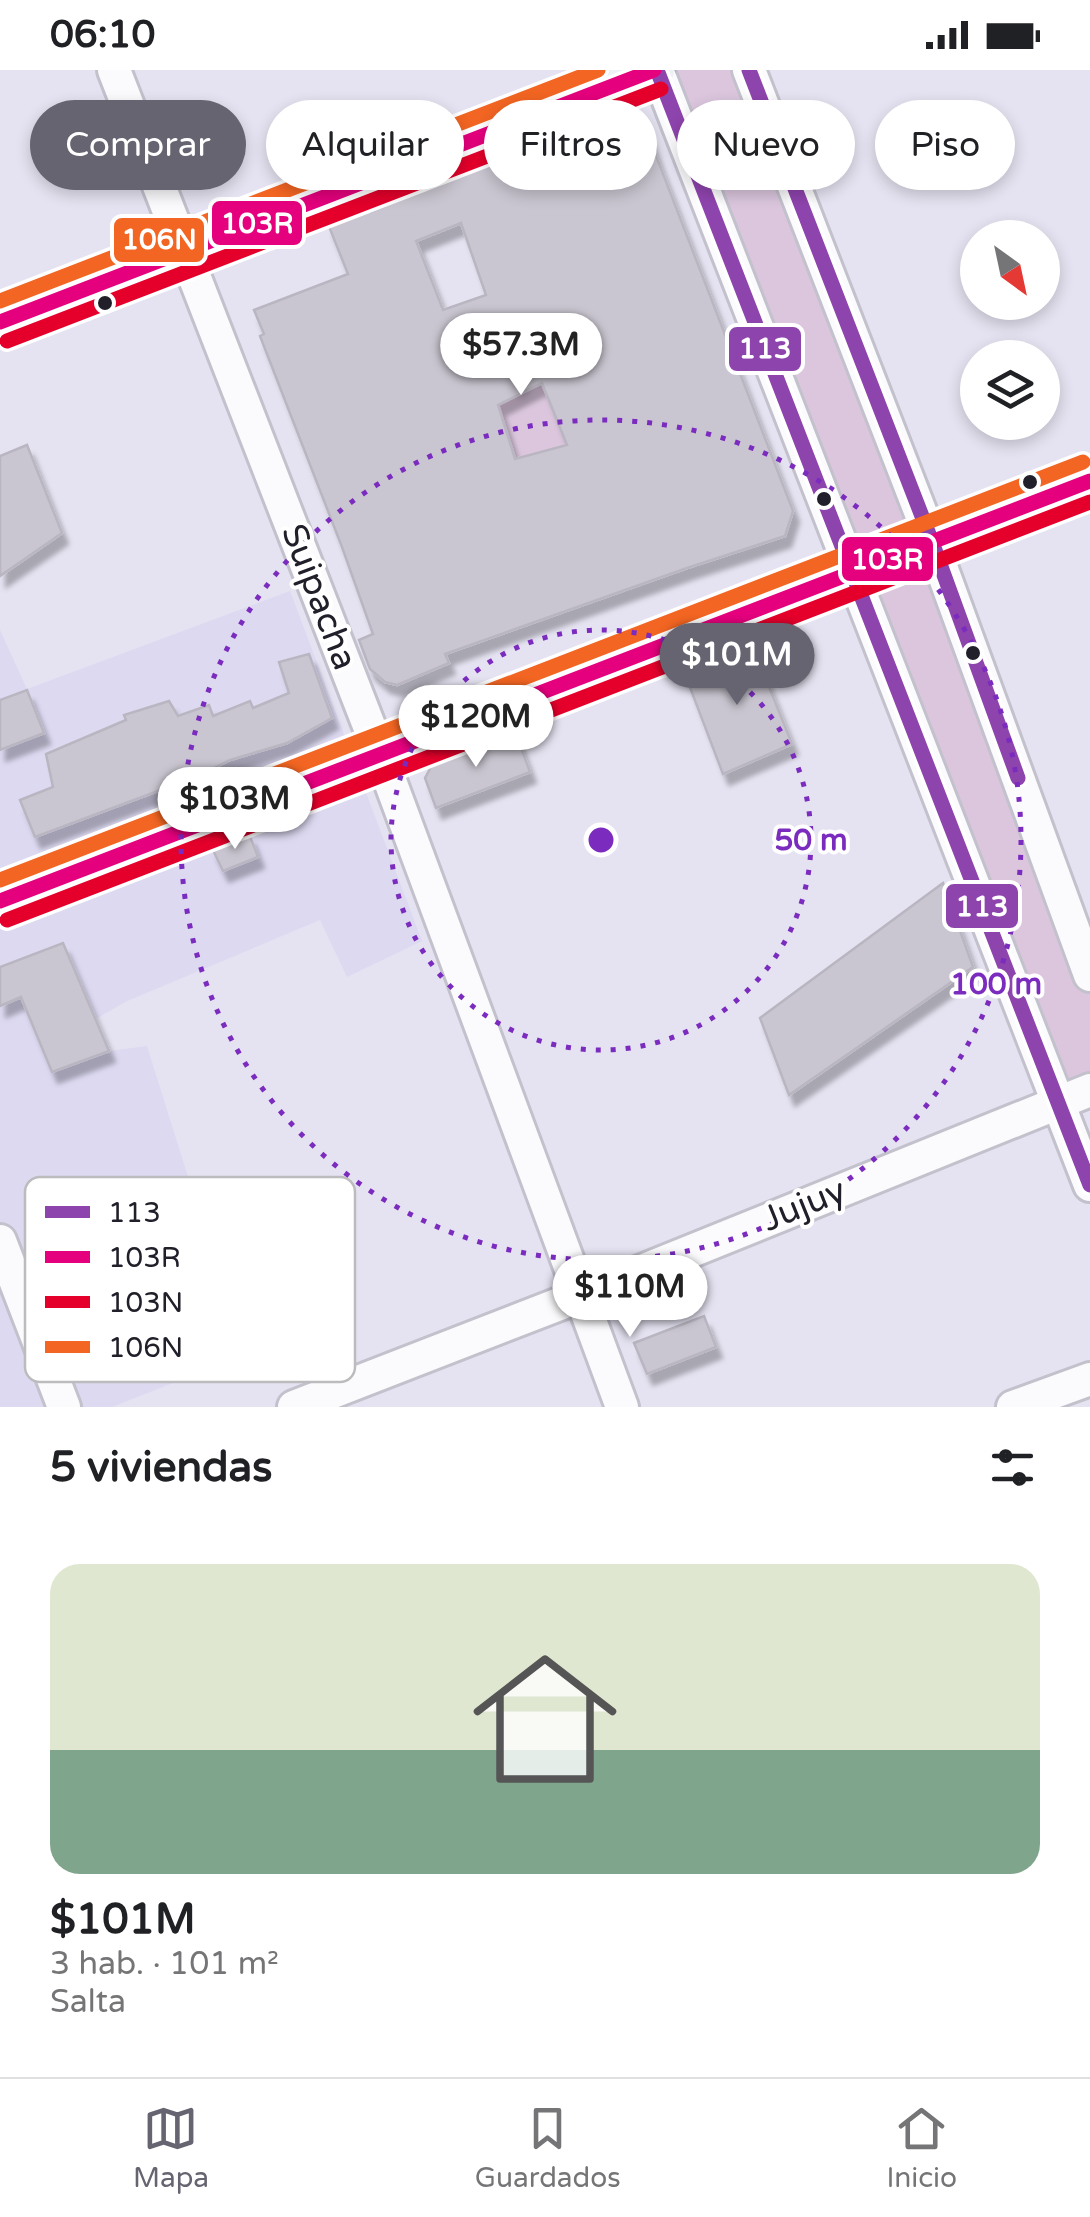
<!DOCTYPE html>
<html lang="es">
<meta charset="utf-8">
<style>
:root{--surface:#fff;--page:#f2f2f2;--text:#202124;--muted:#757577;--line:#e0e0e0;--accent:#666470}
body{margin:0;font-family:"Varela Round",sans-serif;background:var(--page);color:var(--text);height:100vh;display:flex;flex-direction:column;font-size:38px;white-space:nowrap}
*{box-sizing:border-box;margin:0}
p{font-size:32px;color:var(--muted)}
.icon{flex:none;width:55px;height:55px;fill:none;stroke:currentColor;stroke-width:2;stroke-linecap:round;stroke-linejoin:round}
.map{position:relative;height:1337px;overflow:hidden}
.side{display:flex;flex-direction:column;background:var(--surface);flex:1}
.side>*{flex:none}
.guide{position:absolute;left:30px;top:30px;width:1030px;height:90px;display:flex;gap:20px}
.needle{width:65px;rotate:147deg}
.tools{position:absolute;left:960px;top:150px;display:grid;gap:20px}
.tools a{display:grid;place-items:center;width:100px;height:100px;border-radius:50%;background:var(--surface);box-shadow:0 5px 15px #0003;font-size:50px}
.price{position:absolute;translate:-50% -85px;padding:0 22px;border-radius:35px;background:#fff;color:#222;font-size:32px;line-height:65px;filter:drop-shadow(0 2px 5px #0008)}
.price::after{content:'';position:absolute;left:50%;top:60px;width:30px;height:22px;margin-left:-15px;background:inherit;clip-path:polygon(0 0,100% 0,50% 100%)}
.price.current{background:var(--accent);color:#fff}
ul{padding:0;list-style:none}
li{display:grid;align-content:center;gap:20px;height:530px;padding:0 50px}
li span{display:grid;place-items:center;height:310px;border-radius:30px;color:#555}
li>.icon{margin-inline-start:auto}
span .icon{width:180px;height:180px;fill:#fffc;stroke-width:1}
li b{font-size:42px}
h2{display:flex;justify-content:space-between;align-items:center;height:120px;padding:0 50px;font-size:42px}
.tag{padding:0 35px;border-radius:45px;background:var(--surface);box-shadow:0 5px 15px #0003;font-size:35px;line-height:90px}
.tag.current{background:var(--accent);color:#fff}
.status{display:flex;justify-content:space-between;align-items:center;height:70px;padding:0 50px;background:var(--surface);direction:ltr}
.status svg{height:28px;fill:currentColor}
.tab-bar{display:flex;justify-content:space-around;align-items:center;height:140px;border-top:2px solid var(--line);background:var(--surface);font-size:28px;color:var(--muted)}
.tab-bar a{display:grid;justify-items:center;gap:5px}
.tab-bar .current{color:var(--accent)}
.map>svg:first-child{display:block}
.built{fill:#dcd9f1}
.green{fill:#dbc6de}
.building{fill:#cac6d1;stroke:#bab6c1;stroke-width:2.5;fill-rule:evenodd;filter:url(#shadow)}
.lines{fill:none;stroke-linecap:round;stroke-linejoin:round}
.minor-casing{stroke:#c3c1cc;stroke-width:38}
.major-casing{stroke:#b2b4c3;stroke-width:45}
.minor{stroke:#fbfbfd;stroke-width:32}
.major{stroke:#eef0f6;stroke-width:40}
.bus-1-casing{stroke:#fff;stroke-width:22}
.bus-2-casing{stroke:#fff;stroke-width:22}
.bus-3-casing{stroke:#fff;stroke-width:22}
.bus-4-casing{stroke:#fff;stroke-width:22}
.bus-1{stroke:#8e44ad;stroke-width:15}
.bus-2{stroke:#e5007d;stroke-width:15}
.bus-3{stroke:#e4002b;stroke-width:15}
.bus-4{stroke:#f26522;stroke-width:15}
.ring{fill:none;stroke:#7b2cbf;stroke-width:5;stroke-dasharray:5 10}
.bus-dot{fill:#21202a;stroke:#fff;stroke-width:4}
.labels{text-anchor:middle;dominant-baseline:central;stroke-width:8;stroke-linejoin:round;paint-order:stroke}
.street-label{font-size:35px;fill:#21202a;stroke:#fff}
.key{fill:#fff;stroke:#bcbcbf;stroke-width:2.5}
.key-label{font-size:28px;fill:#21202a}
.centre{fill:#7b2cbf;stroke:#fff;stroke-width:5}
.ring-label{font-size:30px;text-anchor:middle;font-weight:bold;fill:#7b2cbf;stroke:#fff;stroke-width:8;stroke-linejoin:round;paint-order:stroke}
.line-badge{stroke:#fff;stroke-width:4}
.badge-label{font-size:28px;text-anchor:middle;font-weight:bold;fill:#fff}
</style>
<div class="status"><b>06:10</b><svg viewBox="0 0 49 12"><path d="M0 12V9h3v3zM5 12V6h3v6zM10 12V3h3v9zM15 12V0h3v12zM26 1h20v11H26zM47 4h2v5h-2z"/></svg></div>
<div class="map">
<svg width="1090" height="1337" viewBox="0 0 1090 1337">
<defs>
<filter id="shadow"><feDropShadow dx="6" dy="11" stdDeviation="2.5" flood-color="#0004"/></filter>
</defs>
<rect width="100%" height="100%" fill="#e5e3f1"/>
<path class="built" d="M290 521 422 871 347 907 320 850 125 932 96 949 109 981 147 976 244 1285 112 1337H0V560L27 619Z"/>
<g class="green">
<path d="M657 0H749L1090 905V1020L1058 1033Z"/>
<path d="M542 313 567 375 515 389 497 336Z"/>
</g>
<g class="building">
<path d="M620 45 648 65 793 441 785 466 687 498 445 584 449 593 397 615 385 612 370 599 359 570 373 564 342 477 260 266 264 264 254 240 348 204 328 154 369 138 371 142 478 97 564 63ZM461 153 486 225 443 240 416 171ZM542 313 567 375 515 389 498 335Z"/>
<path d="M27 375 62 463 0 506V386Z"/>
<path d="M751 572 792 674 723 704 683 599Z"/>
<path d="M309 584 332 648 287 673 230 690 198 706 35 767 20 730 53 717 46 684 126 650 124 645 169 631 178 646 209 635 213 646 250 631 253 638 289 623 279 592Z"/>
<path d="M27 620 44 663 0 680V630Z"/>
<path d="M515 662 530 702 436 738 425 708 433 693Z"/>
<path d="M249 764 258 787 223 801 212 778Z"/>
<path d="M943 813 973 897 789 1025 760 948Z"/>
<path d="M63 873 109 981 52 1002 21 927 0 936V897Z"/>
<path d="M704 1246 716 1277 647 1304 634 1273Z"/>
</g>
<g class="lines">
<g class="minor-casing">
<g id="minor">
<path d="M114 0 380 684 622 1337"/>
<path d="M657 0 1090 1115"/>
<path d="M749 0 932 472 1090 905"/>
<path d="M0 1171 64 1337"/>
<path d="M294 1337 580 1226 1090 1020"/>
<path d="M1013 1337 1090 1309"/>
</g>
</g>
<g class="major-casing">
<g id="major">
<path d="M0 252 654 0"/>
<path d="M0 831 1090 411"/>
</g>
</g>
<use href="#minor" class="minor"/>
<use href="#major" class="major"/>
<g class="bus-1-casing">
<g id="bus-1">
<path d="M657 0 1090 1115"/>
<path d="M749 0 932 472 1018 708"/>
</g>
</g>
<g class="bus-2-casing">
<g id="bus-2">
<path d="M0 252 654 0"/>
<path d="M0 831 1090 411"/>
</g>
</g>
<g class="bus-3-casing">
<g id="bus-3">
<path d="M7 271 661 19"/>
<path d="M7 850 1090 432"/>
</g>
</g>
<g class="bus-4-casing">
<g id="bus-4">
<path d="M0 231 598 0"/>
<path d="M0 810 1083 392"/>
</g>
</g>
<use href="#bus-1" class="bus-1"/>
<use href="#bus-2" class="bus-2"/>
<use href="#bus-3" class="bus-3"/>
<use href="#bus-4" class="bus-4"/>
</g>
<g class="ring">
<circle cx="601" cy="770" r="210"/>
<circle cx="601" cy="770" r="420"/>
</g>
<g class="bus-dot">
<circle cx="105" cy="233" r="9"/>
<circle cx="1030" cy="412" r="9"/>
<circle cx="824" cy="429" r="9"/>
<circle cx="973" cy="583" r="9"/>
</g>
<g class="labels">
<g class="street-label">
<text transform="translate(319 527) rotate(69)">Suipacha</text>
<text transform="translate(804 1135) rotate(-22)">Jujuy</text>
</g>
</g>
<rect x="25" y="1107" width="330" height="205" rx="15" class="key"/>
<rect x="45" y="1136" width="45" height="12" fill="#8e44ad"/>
<rect x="45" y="1181" width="45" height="12" fill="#e5007d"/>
<rect x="45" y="1226" width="45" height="12" fill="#e4002b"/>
<rect x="45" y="1271" width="45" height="12" fill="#f26522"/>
<g class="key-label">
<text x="108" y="1152">113</text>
<text x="108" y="1197">103R</text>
<text x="108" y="1242">103N</text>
<text x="108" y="1287">106N</text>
</g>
<circle cx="601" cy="770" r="15" class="centre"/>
<g class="ring-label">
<text x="811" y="780">50 m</text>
<text x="996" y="924">100 m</text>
</g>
<g class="line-badge">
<rect x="210" y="129" width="94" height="48" rx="10" fill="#e5007d"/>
<rect x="112" y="146" width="94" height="48" rx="10" fill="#f26522"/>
<rect x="727" y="255" width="76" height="48" rx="10" fill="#8e44ad"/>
<rect x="840" y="465" width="95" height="48" rx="10" fill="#e5007d"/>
<rect x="944" y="812" width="76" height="48" rx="10" fill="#8e44ad"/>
</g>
<g class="badge-label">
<text x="257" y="163">103R</text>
<text x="159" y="179">106N</text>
<text x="765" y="288">113</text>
<text x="887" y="499">103R</text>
<text x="982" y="846">113</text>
</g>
</svg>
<div class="tools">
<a><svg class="needle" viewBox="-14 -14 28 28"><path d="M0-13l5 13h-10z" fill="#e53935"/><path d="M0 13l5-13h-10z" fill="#757577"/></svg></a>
<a><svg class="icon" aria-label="layers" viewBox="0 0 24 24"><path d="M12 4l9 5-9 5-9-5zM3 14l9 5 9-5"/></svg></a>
</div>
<b class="price" style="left:521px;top:328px">$57.3M</b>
<b class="price current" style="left:737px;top:638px">$101M</b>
<b class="price" style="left:476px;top:700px">$120M</b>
<b class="price" style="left:235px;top:782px">$103M</b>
<b class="price" style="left:630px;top:1270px">$110M</b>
<div class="guide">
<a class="tag current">Comprar</a>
<a class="tag">Alquilar</a>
<a class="tag">Filtros</a>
<a class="tag">Nuevo</a>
<a class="tag">Piso</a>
</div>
</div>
<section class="side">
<h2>5 viviendas<svg class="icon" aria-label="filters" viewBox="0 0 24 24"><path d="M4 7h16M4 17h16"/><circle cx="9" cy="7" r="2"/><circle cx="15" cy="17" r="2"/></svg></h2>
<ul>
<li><span style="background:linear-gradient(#dfe7d0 60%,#7fa58c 0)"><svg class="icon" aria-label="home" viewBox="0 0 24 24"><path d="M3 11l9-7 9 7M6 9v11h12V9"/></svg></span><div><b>$101M</b><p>3 hab. · 101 m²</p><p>Salta</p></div></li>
</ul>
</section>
<nav class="tab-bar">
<a class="current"><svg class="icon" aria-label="map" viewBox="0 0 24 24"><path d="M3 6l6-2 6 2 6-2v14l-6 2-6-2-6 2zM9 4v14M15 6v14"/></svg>Mapa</a>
<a><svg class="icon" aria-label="saved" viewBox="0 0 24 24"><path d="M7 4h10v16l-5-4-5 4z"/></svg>Guardados</a>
<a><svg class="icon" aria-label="home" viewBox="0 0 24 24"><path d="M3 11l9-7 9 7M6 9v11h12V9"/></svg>Inicio</a>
</nav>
